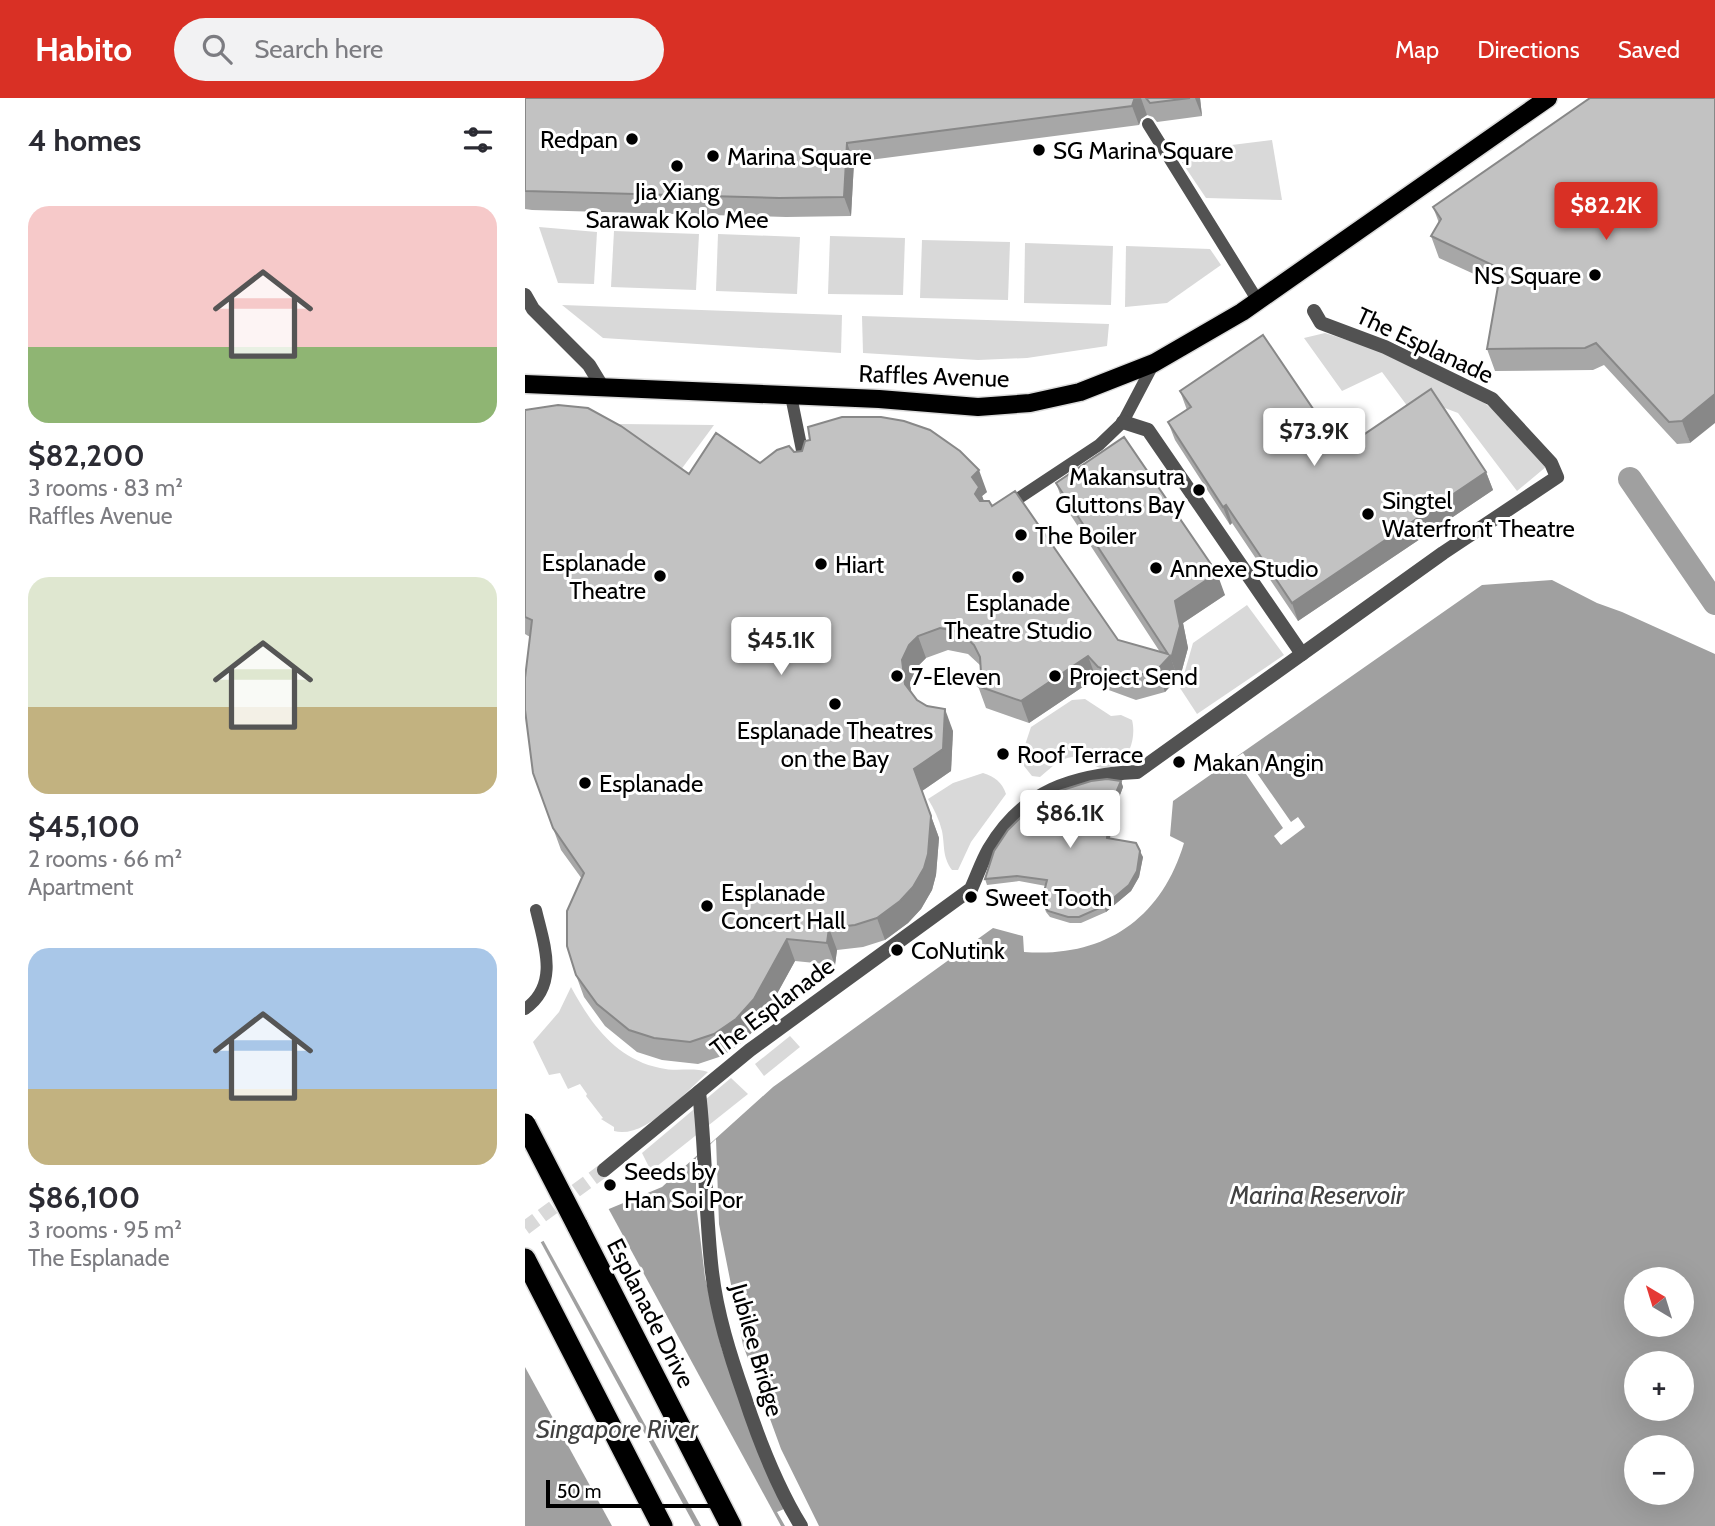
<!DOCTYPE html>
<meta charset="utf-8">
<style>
:root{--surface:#fff;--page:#f2f2f3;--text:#2b2b33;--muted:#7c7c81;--accent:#d93025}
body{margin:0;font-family:Cabin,sans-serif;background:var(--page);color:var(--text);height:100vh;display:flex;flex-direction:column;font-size:26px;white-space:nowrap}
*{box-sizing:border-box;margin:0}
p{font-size:23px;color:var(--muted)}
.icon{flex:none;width:38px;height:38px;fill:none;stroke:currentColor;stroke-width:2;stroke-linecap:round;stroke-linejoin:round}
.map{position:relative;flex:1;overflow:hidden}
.details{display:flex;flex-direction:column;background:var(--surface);width:525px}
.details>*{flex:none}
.needle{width:46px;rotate:322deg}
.controls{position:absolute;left:1099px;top:1169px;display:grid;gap:14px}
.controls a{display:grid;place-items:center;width:70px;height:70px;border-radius:50%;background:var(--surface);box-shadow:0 7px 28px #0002;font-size:35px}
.scale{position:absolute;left:21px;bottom:18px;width:170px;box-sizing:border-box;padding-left:7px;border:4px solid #000;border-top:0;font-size:19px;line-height:24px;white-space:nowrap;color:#000;-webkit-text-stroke:5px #fff;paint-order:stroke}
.price{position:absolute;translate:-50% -60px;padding:0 16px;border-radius:7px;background:#fff;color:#222;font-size:23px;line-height:46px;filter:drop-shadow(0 2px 4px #0008)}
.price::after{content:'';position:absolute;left:50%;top:42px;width:21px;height:16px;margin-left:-10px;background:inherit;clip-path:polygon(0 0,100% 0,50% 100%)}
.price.on{background:var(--accent);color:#fff}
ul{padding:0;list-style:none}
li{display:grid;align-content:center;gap:14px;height:371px;padding:0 28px}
li span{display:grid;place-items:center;height:217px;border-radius:21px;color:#555}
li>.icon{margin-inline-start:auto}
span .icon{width:126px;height:126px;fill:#fffc;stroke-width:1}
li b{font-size:30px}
h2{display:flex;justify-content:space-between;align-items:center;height:84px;padding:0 28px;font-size:30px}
header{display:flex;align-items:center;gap:42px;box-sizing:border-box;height:98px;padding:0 35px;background:var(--accent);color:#fff}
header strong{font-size:33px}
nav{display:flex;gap:38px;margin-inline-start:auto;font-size:24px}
.search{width:490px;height:63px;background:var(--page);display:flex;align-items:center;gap:18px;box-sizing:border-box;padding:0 24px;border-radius:38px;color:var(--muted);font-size:26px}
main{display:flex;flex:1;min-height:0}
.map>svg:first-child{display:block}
.green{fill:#d9d9d9}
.water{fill:#a0a0a0;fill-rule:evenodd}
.pier{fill:#fff}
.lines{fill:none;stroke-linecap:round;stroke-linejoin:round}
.canal{stroke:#a0a0a0;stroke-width:24}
.street-tunnel{stroke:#d9d9d9;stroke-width:14;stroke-dasharray:14 7;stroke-linecap:butt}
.primary-casing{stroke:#dbdbdb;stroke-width:21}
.highway-casing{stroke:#dbdbdb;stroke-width:24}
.lane{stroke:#525252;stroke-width:12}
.street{stroke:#525252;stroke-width:14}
.primary{stroke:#000;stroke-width:18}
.highway{stroke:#000;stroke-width:21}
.highway-bridge-casing{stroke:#dbdbdb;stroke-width:24;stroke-linecap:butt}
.highway-bridge{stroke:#000;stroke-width:21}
.wall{fill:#a7a7a7}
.shaded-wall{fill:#888}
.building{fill:#c2c2c2;stroke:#888;stroke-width:2}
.poi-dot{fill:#000;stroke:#fff;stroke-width:2.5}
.labels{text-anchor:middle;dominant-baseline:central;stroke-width:6;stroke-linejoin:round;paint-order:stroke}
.poi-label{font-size:24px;fill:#000;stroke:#fff;text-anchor:start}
.street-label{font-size:24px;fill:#000;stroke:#fff}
.water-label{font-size:26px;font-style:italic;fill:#414141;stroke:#fff}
</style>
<header>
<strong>Habito</strong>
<div class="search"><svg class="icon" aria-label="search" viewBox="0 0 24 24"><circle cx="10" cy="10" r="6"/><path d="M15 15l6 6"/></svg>Search here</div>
<nav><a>Map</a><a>Directions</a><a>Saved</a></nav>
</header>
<main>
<section class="details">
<h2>4 homes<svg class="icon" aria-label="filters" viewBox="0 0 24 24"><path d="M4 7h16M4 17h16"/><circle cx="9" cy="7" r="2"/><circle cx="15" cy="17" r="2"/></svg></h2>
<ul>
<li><span style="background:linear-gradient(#f6c9c9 65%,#8fb573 0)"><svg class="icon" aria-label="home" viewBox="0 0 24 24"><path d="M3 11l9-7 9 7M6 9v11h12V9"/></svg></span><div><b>$82,200</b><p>3 rooms · 83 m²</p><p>Raffles Avenue</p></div></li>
<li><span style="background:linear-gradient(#dfe7d0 60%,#c2b280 0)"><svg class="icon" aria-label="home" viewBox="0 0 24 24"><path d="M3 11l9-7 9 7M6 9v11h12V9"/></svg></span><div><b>$45,100</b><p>2 rooms · 66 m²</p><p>Apartment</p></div></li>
<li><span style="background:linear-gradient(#a9c7e8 65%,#c2b280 0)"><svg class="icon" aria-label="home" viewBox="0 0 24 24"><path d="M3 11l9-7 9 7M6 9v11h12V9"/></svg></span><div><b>$86,100</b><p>3 rooms · 95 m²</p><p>The Esplanade</p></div></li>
</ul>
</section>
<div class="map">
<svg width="1190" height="1428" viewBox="0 0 1190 1428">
<rect width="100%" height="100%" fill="#fff"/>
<g class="green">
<path d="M747 42 757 102 681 100 650 54Z"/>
<path d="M14 129 72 134 69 186 33 185Z"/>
<path d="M89 133 174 136 171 192 86 189Z"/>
<path d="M193 136 275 139 272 196 191 193Z"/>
<path d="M305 138 380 140 378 197 303 196Z"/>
<path d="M397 142 485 144 483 202 395 200Z"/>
<path d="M500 145 588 148 586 207 499 205Z"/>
<path d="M601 148 685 151 696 167 642 205 600 209Z"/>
<path d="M37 207 317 217 316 255 78 240Z"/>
<path d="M337 218 584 226 582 248 502 260 453 262 338 255Z"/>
<path d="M800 235C860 254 920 273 970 313 989 328 1005 350 1022 368L992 393 933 315 904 304 886 313 857 274 817 293 779 240Z"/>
<path d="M0 325 189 327 155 373Z"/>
<path d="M722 507 759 557 672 616 655 590 668 545Z"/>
<path d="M560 601 586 618 596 617 607 622C612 641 603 671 577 670 567 669 558 658 547 659 533 661 525 671 515 679L507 678 499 668 497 656 506 629 547 602Z"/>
<path d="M458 675C470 679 477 684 481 696L446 744 433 772H427C417 758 420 748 417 733 414 721 409 711 403 701L428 685Z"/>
<path d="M46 889C66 926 91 961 135 970 150 974 169 969 183 974 161 994 120 1042 89 1033V1029L76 1021 78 1020 61 998 62 996 55 986 43 991 35 975 24 977 8 944 34 914Z"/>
<path d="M265 938 275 949 239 978 230 966Z"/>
<path d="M206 980 223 996 126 1073 117 1055Z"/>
</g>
<path class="water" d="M1027 482 1072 505 1097 514 1190 556V1428H0V1152L79 1113 137 1089 248 989 468 830 498 838 499 854C578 860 636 822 659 745L645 738 648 703 957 487ZM1111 1181H1157V1227H1111ZM1111 1265H1157V1311H1111ZM1111 1349H1157V1395H1111Z"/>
<g class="pier">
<path d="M718 655 766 724 773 719 780 729 756 747 749 738 758 730 710 660Z"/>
<path d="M191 1041 194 1126 218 1247 256 1351 294 1428H260L252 1414 259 1411 197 1252 180 1179 171 1105V1060Z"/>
<path d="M82 1108 256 1428H176L17 1140Z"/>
<path d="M14 1141 170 1428H87L0 1269V1148Z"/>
</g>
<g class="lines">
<path class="canal" d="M1105 381 1190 505"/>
<path class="street-tunnel" d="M0 1130 79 1072"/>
<g class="primary-casing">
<path id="primary" d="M0 286 354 301 453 309 505 305 555 294 629 265 717 214 1023 0"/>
</g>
<g class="highway-casing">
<g id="highway">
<path d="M52 1127 206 1428"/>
<path d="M0 1161 137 1428"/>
</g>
</g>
<g class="lane">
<path d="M623 26 733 203"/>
<path d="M266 298 280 367"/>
<path d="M482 408 574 347 598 324 629 265"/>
<path d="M0 911C35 887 19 846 11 812"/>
</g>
<g class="street">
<path d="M0 197 8 211 64 267 78 290"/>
<path d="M598 324 623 332 777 556"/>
<path d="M174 994C181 1054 180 1114 187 1174 192 1216 205 1257 219 1297 234 1343 251 1387 276 1428"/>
<path d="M79 1072 225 952 446 791C452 778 457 763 464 751 498 693 548 677 612 674L918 455 1032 379 1026 365 967 301 860 249 796 225 789 213"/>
</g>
<use href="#primary" class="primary"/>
<use href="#highway" class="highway"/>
<g class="highway-bridge-casing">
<path id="highway-bridge" d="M0 1026 52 1127"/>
</g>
<use href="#highway-bridge" class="highway-bridge"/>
</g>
<g class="wall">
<path d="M0 0H675L677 18 632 24 628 19 622 17 616 21 614 27 329 64 326 118 261 119 7 112 0 111Z"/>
<path d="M1065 0 1165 345 1152 346 1079 267 1068 272 970 273 962 251 973 187 914 160 906 138 914 125 908 109Z"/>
<path d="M655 293 816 352 961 374 968 392 773 523 707 425 705 427 650 342 643 324 662 312Z"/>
<path d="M0 312 164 376 235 365 269 354 462 394 457 398 459 403 467 408 593 542 635 554 539 407 531 385 700 497 658 525 663 550 654 583 653 580 640 594 611 602 581 591 571 580 504 625 461 610 453 588 456 575V568L443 556 423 552 401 560 392 569 385 584 386 595 392 602 428 633 426 673 397 693 414 740 411 777 407 792 396 811 383 825 360 842 338 849 312 852 310 867 270 863 237 923 219 943 197 958 173 966 137 962 112 954 80 928 59 899 51 877 57 781 36 752 8 675 5 539 0 536Z"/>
<path d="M596 683 598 689 590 710 585 740 618 759 614 779 606 793 581 814 556 825H545L525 819 521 814 517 802 521 788 494 783 462 787 460 781Z"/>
</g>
<g class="shaded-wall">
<path d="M612 0H616L622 17 616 21 614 27 607 8 609 2Z"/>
<path d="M670 0H675L677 18Z"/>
<path d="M322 45 329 64 326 118 319 99Z"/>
<path d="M1190 296V325L1165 345 1157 323Z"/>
<path d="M454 372 462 394 457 398 462 411 458 418 450 396 447 379Z"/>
<path d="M961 374 968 392 773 523 767 505Z"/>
<path d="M701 407 707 425 705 427 698 409Z"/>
<path d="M692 475 700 497 658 525 663 550 654 583 646 561 650 503Z"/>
<path d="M393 538 401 560 392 569 385 584 388 608 380 586 377 562 384 547Z"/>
<path d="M563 558 571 580 504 625 496 603Z"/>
<path d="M645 558 653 580 640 594 632 572Z"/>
<path d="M420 611 428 633 426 673 397 693 389 671Z"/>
<path d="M596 683 598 689 590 710 584 745 582 740 587 704Z"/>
<path d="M406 718 414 740 411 777 407 792 396 811 383 825 360 842 352 820Z"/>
<path d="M615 753 618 759 614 779 606 793 581 814 579 808Z"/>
<path d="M304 830 312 852 310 867 302 845Z"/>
<path d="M262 841 270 863 237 923 219 943 197 958 189 936Z"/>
</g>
<g class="building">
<path d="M0 0H612L609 2 607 8 322 45 319 99 254 100 0 93Z"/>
<path d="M621 0H665L625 5Z"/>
<path d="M1065 0H1190V296L1157 323 1144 324 1071 245 1060 250 962 251 976 171 906 138 916 121 908 109Z"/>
<path d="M738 237 816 352 906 291 961 374 767 505 701 407 698 409 643 324 666 309 655 293Z"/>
<path d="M33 307 63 310 96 328 164 376 191 335 235 365 252 352 264 348 269 354 277 353 280 343 285 342 283 329 317 319H356L379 323 405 332 435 353 454 372 447 379 454 389 450 396 455 403H464L467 408 490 393 593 542 643 556 531 385 599 339 692 475 650 503 655 528 646 561 645 558 632 572 603 580 573 569 563 558 496 603 453 588 456 575 455 559 449 547 435 534 415 530 393 538 384 547 377 562 380 586 392 602 402 608 420 611 418 651 389 671 406 718 403 756 399 770 388 789 375 803 352 820 330 827 304 830 302 845 262 841 229 901 211 921 189 936 165 944 129 940 104 932 72 906 51 877 42 848V813L59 775 28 730 8 675 0 612V580L7 522 0 519V312Z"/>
<path d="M582 681 596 683 587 704 582 740 611 745 615 753 612 773 604 787 579 808 554 819H543L523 813 519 808 517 802 522 782 492 778 460 781 469 753 483 732 499 716 531 694 566 683Z"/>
</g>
<g class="poi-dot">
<circle cx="107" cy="41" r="7"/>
<circle cx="514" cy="52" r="7"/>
<circle cx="188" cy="58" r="7"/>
<circle cx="152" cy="68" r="7"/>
<circle cx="1070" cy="177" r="7"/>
<circle cx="674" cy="392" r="7"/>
<circle cx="843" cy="416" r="7"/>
<circle cx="496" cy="437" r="7"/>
<circle cx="296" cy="466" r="7"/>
<circle cx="631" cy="470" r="7"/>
<circle cx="135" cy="478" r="7"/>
<circle cx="493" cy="479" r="7"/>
<circle cx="372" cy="578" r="7"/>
<circle cx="530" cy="578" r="7"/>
<circle cx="310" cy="606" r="7"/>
<circle cx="478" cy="656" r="7"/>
<circle cx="654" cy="664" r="7"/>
<circle cx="60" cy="685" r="7"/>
<circle cx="446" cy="799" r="7"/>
<circle cx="182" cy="808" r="7"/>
<circle cx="372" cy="852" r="7"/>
<circle cx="85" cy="1087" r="7"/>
</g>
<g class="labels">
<g class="poi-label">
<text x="93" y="41" text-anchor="end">Redpan</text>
<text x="528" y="52">SG Marina Square</text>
<text x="202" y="58">Marina Square</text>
<text x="152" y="93" text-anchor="middle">Jia Xiang<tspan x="152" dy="28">Sarawak Kolo Mee</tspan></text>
<text x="1056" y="177" text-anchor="end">NS Square</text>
<text x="660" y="378" text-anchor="end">Makansutra<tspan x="660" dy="28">Gluttons Bay</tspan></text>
<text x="857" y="402">Singtel<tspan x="857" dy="28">Waterfront Theatre</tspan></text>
<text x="510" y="437">The Boiler</text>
<text x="121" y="464" text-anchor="end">Esplanade<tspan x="121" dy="28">Theatre</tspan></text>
<text x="310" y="466">Hiart</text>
<text x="645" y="470">Annexe Studio</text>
<text x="493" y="504" text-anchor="middle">Esplanade<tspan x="493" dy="28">Theatre Studio</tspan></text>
<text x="386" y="578">7-Eleven</text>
<text x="544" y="578">Project Send</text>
<text x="310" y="632" text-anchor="middle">Esplanade Theatres<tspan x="310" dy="28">on the Bay</tspan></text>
<text x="492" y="656">Roof Terrace</text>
<text x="668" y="664">Makan Angin</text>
<text x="74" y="685">Esplanade</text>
<text x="196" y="794">Esplanade<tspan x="196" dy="28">Concert Hall</tspan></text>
<text x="460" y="799">Sweet Tooth</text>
<text x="386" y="852">CoNutink</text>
<text x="99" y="1073">Seeds by<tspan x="99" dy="28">Han Soi Por</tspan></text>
</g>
<g class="street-label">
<text transform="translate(900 247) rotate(25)">The Esplanade</text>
<text transform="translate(409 278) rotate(2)">Raffles Avenue</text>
<text transform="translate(247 909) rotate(-37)">The Esplanade</text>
<text transform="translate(126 1215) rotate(63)">Esplanade Drive</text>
<text transform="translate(232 1252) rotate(74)">Jubilee Bridge</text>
</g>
<g class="water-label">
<text x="792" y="1097">Marina Reservoir</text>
<text x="92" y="1331">Singapore River</text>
</g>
</g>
</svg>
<div class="controls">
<a><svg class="needle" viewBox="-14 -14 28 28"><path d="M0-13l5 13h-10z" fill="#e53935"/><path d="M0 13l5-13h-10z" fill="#7c7c81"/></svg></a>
<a>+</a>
<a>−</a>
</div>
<div class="scale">50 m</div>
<b class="price on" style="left:1081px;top:144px">$82.2K</b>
<b class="price" style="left:789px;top:370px">$73.9K</b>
<b class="price" style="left:256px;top:579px">$45.1K</b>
<b class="price" style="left:545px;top:752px">$86.1K</b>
</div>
</main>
